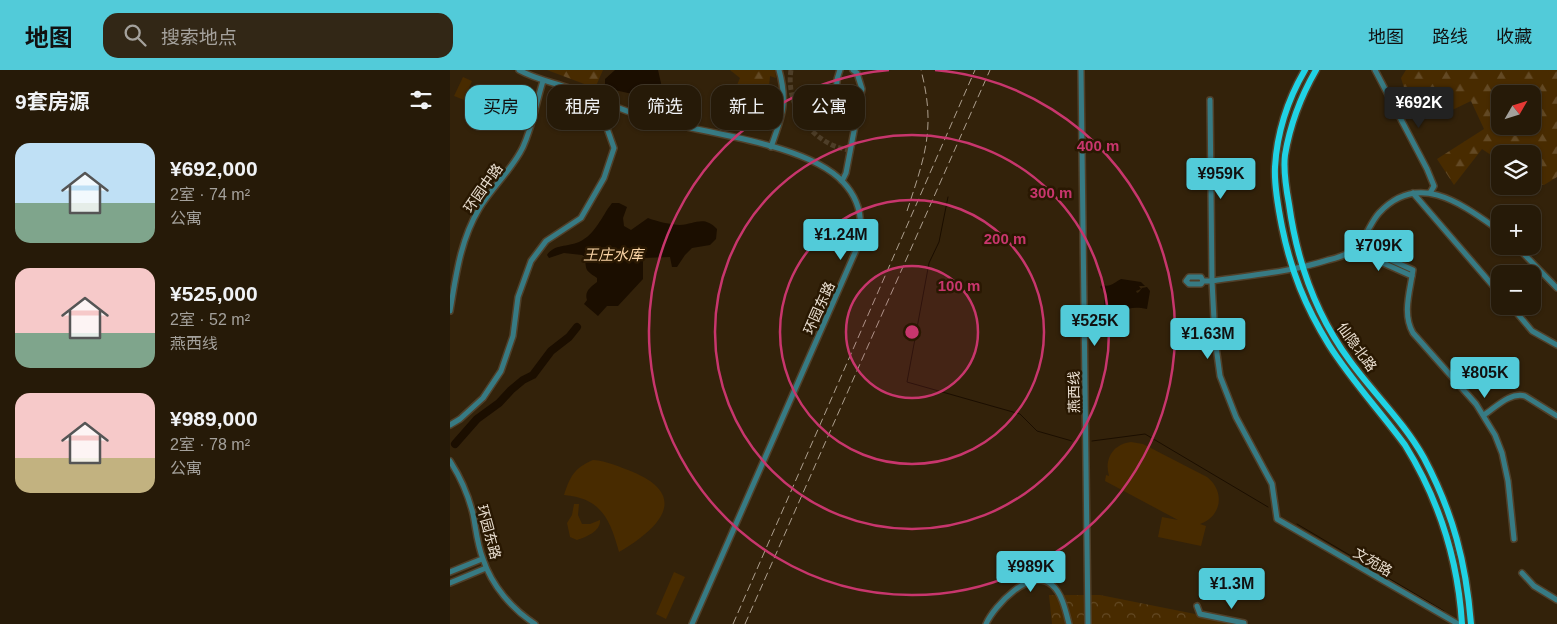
<!DOCTYPE html>
<html lang="zh">
<meta charset="utf-8">
<style>
:root{--surface:#261a08;--page:#322716;--text:#f1f3f6;--muted:#a4a19c;--line:#423829;--accent:#52cbd9}
body{margin:0;font-family:Arial,"Noto Sans SC",sans-serif;background:var(--page);color:var(--text);height:100vh;display:flex;flex-direction:column;font-size:19px;white-space:nowrap}
*{box-sizing:border-box;margin:0}
p{font-size:16px;color:var(--muted)}
.icon{flex:none;width:28px;height:28px;fill:none;stroke:currentColor;stroke-width:2;stroke-linecap:round;stroke-linejoin:round}
.map{position:relative;flex:1;overflow:hidden}
.panel{display:flex;flex-direction:column;background:var(--surface);width:450px}
.panel>*{flex:none}
.banner{position:absolute;left:15px;top:15px;width:475px;height:45px;display:flex;gap:10px}
.needle{width:32px;rotate:51deg}
.fabs{position:absolute;left:1041px;top:15px;display:grid;gap:10px}
.fabs a{display:grid;place-items:center;width:50px;height:50px;border-radius:10px;background:var(--surface);box-shadow:0 1px 4px #0004,0 0 0 1px var(--line);font-size:25px}
.price{position:absolute;translate:-50% -42px;padding:0 11px;border-radius:5px;background:var(--accent);color:#111;font-size:16px;line-height:32px;filter:drop-shadow(0 1px 2px #0008)}
.price::after{content:'';position:absolute;left:50%;top:30px;width:15px;height:11px;margin-left:-8px;background:inherit;clip-path:polygon(0 0,100% 0,50% 100%)}
.price.active{background:#222;color:#fff}
ul{padding:0;list-style:none}
li{display:flex;align-items:center;gap:15px;height:125px;padding:0 15px}
li span{display:grid;place-items:center;flex:none;width:140px;height:100px;border-radius:15px;color:#555}
li>.icon{margin-inline-start:auto}
span .icon{width:60px;height:60px;fill:#fffc;stroke-width:1}
li b{font-size:21px}
h2{display:flex;justify-content:space-between;align-items:center;height:60px;padding:0 15px;font-size:21px}
.pill{padding:0 18px;border-radius:15px;background:var(--surface);box-shadow:0 1px 4px #0004,0 0 0 1px var(--line);font-size:18px;line-height:45px}
.pill.active{background:var(--accent);color:#111}
header{display:flex;align-items:center;gap:30px;box-sizing:border-box;height:70px;padding:0 25px;background:var(--accent);color:#111}
header strong{font-size:24px}
nav{display:flex;gap:28px;margin-inline-start:auto;font-size:18px}
.search{width:350px;height:45px;background:var(--page);display:flex;align-items:center;gap:12px;box-sizing:border-box;padding:0 18px;border-radius:15px;color:var(--muted);font-size:19px}
main{display:flex;flex:1;min-height:0}
.map>svg:first-child{display:block}
.green{fill:#482b00}
.forest{fill:url(#forest-firs);fill-rule:evenodd}
.park{fill:url(#park-crowns)}
.water{fill:#1b0e00}
.lines{fill:none;stroke-linecap:round;stroke-linejoin:round}
.stream{stroke:#1b0e00;stroke-width:1}
.river{stroke:#1b0e00;stroke-width:8}
.minor-tunnel{stroke:#4e3e28;stroke-width:5;stroke-dasharray:5 2.5;stroke-linecap:butt}
.minor-casing{stroke:#50402a;stroke-width:8}
.major-casing{stroke:#50402a;stroke-width:9}
.minor{stroke:#377b84;stroke-width:5}
.major{stroke:#20d2e4;stroke-width:6}
.rail{stroke:#ac9e8d;stroke-width:1;stroke-dasharray:8 4;stroke-linecap:butt}
.ring{fill:none;stroke:#c8366d;stroke-width:2.5}
.labels{text-anchor:middle;dominant-baseline:central;stroke-width:5;stroke-linejoin:round;paint-order:stroke}
.street-label{font-size:14px;fill:#eadfd1;stroke:#291802}
.water-label{font-size:15px;font-style:italic;fill:#fbd4a6;stroke:#291802}
.centre{fill:#c8366d;stroke:#291802;stroke-width:2.5}
.ring-label{font-size:15px;text-anchor:middle;font-weight:bold;fill:#c8366d;stroke:#291802;stroke-width:5;stroke-linejoin:round;paint-order:stroke}
</style>
<header>
<strong>地图</strong>
<div class="search"><svg class="icon" aria-label="search" viewBox="0 0 24 24"><circle cx="10" cy="10" r="6"/><path d="M15 15l6 6"/></svg>搜索地点</div>
<nav><a>地图</a><a>路线</a><a>收藏</a></nav>
</header>
<main>
<section class="panel">
<h2>9套房源<svg class="icon" aria-label="filters" viewBox="0 0 24 24"><path d="M4 7h16M4 17h16"/><circle cx="9" cy="7" r="2"/><circle cx="15" cy="17" r="2"/></svg></h2>
<ul>
<li><span style="background:linear-gradient(#bfe0f5 60%,#7fa58c 0)"><svg class="icon" aria-label="home" viewBox="0 0 24 24"><path d="M3 11l9-7 9 7M6 9v11h12V9"/></svg></span><div><b>¥692,000</b><p>2室 · 74 m²</p><p>公寓</p></div></li>
<li><span style="background:linear-gradient(#f6c9c9 65%,#7fa58c 0)"><svg class="icon" aria-label="home" viewBox="0 0 24 24"><path d="M3 11l9-7 9 7M6 9v11h12V9"/></svg></span><div><b>¥525,000</b><p>2室 · 52 m²</p><p>燕西线</p></div></li>
<li><span style="background:linear-gradient(#f6c9c9 65%,#c2b280 0)"><svg class="icon" aria-label="home" viewBox="0 0 24 24"><path d="M3 11l9-7 9 7M6 9v11h12V9"/></svg></span><div><b>¥989,000</b><p>2室 · 78 m²</p><p>公寓</p></div></li>
</ul>
</section>
<div class="map">
<svg width="1107" height="554" viewBox="0 0 1107 554">
<defs>
<pattern id="forest-firs" width="22" height="20" patternUnits="userSpaceOnUse" patternTransform="scale(1.25)"><rect width="22" height="20" fill="#482b00"/><path d="M5 1l3.5 6h-7zM16 11l3.5 6h-7z" fill="#634924"/></pattern>
<pattern id="park-crowns" width="20" height="18" patternUnits="userSpaceOnUse" patternTransform="scale(1.25)"><rect width="20" height="18" fill="#482b00"/><path d="M2 6a3 3 0 1 1 6 0M12 15a3 3 0 1 1 6 0" fill="none" stroke="#634924"/></pattern>
</defs>
<rect width="100%" height="100%" fill="#33220a"/>
<g class="green">
<path d="M13 7 22 11 14 30 4 26Z"/>
<path d="M681 372 693 374 757 407C776 422 771 447 750 454L756 456 751 476 708 467 712 447 728 450 655 411 656 405 659 406C654 389 663 374 681 372Z"/>
<path d="M143 390C157 391 170 397 183 402 242 427 207 460 169 482 160 449 151 428 114 425 120 407 124 398 143 390Z"/>
<path d="M124 434H129L128 445 132 454H140L150 450C151 461 137 467 127 470L120 467 117 453 122 445Z"/>
<path d="M224 502 235 507 216 549 206 544Z"/>
</g>
<g class="forest">
<path d="M97 0H153L145 18Z"/>
<path d="M280 0H325L326 8 320 6 319 16 330 24 331 40 327 53 320 49 311 57 272 51 290 8Z"/>
<path d="M956 0H1107V107L1094 115 1083 112 1082 84H1050V91L1032 79 1004 115 987 89 1034 59 1021 31 998 42 973 18 955 21 951 8ZM1050 24H1082V56H1050Z"/>
</g>
<path class="park" d="M599 525H650L795 554H602Z"/>
<g class="water">
<path d="M165 0H208L213 22 205 29 160 19 155 17V9Z"/>
<path d="M162 133H169L177 137 173 148 174 156 181 160 198 148C205 151 222 155 230 155 245 154 254 145 267 159L266 169 260 175 242 178 235 185 227 197H222L220 187 193 188V209L168 236H157L148 246 134 234 137 230C134 221 141 217 147 212V208C136 200 136 202 135 187L132 185 114 183 99 188 97 185C104 174 118 177 129 172 146 164 151 147 162 133Z"/>
<path d="M671 209 691 212 695 216H689L691 219 686 221 687 223 689 222 692 218 697 217 700 221 697 239C679 235 671 241 654 249L649 242V236L655 237 654 233 656 223 650 217 653 215C660 218 665 212 671 209Z"/>
</g>
<g class="lines">
<g class="stream">
<path d="M498 127 489 172 479 193 457 312 570 344 587 361 622 371"/>
<path d="M642 371 695 364 818 437"/>
<path d="M847 454 994 541"/>
</g>
<path class="river" d="M5 374 27 349 49 333 61 320 73 310 83 305 101 281 119 267 127 257"/>
<path class="minor-tunnel" d="M341 0C335 37 364 76 400 80"/>
<g class="minor-casing">
<g id="minor">
<path d="M69 0C85 9 102 12 119 18 146 28 172 41 201 49 252 63 357 73 393 112 411 131 414 154 407 178L242 554"/>
<path d="M390 0C382 18 389 37 406 47"/>
<path d="M631 0 638 554"/>
<path d="M925 0 977 99 984 116 980 123"/>
<path d="M321 77C332 47 338 32 329 0"/>
<path d="M392 111 396 103 412 19 407 3 403 0"/>
<path d="M963 123 1050 224"/>
<path d="M908 175 963 200C960 221 952 244 963 263L1026 334 1045 365 1052 383 1058 411 1064 469"/>
<path d="M1066 176 1107 218"/>
<path d="M904 180 962 206"/>
<path d="M753 211 751 214H739L736 211 739 207H751L753 211H762L760 30"/>
<path d="M1061 236 1082 261 1107 275"/>
<path d="M0 241C6 206 10 171 29 139 42 117 62 100 73 77 83 55 86 33 93 11"/>
<path d="M1034 345C1046 337 1060 322 1075 326L1107 346"/>
<path d="M0 355 10 349 33 328 51 301 63 266 68 227 81 191 96 171 131 148 154 108 164 78 147 30"/>
<path d="M0 391C11 408 18 424 23 444 26 459 27 474 33 489 42 516 62 539 85 554"/>
<path d="M579 498 586 510"/>
<path d="M0 502 32 489"/>
<path d="M1072 503 1084 516 1107 530"/>
<path d="M0 513 36 498"/>
<path d="M747 536 750 544 794 553V554"/>
<path d="M536 554C544 536 581 496 602 515 612 523 616 542 619 554"/>
<path d="M1008 554 827 449 822 414 786 347 770 306 765 269 762 211C801 205 841 202 878 190 887 188 896 185 903 180 915 172 919 154 929 143 969 100 1013 135 1050 161"/>
</g>
</g>
<g class="major-casing">
<g id="major">
<path d="M855 0C838 29 827 63 825 97 824 116 828 137 832 157 841 201 855 236 879 275 901 310 930 341 955 375 989 430 1008 489 1012 554"/>
<path d="M866 0C851 26 840 55 835 85 833 101 836 118 839 134 847 192 865 244 900 291 924 324 954 352 974 388 1003 443 1016 492 1021 554"/>
</g>
</g>
<use href="#minor" class="minor"/>
<use href="#major" class="major"/>
<g class="rail">
<path d="M457 141C475 86 486 58 471 0"/>
<path d="M283 554 525 0"/>
<path d="M295 554 540 0"/>
</g>
</g>
<circle cx="462" cy="262" r="66" fill="#c8366d" fill-opacity=".12"/>
<g class="ring">
<circle cx="462" cy="262" r="66"/>
<circle cx="462" cy="262" r="132"/>
<circle cx="462" cy="262" r="197"/>
<path d="M485 0A263 263 0 1 1 439 0"/>
</g>
<g class="labels">
<g class="street-label">
<text transform="translate(33 118) rotate(-55)">环园中路</text>
<text transform="translate(369 238) rotate(-66)">环园东路</text>
<text transform="translate(907 277) rotate(54)">仙隐北路</text>
<text transform="translate(624 322) rotate(-91)">燕西线</text>
<text transform="translate(39 462) rotate(75)">环园东路</text>
<text transform="translate(923 492) rotate(30)">文苑路</text>
</g>
<g class="water-label">
<text x="163" y="184">王庄水库</text>
</g>
</g>
<circle cx="462" cy="262" r="8" class="centre"/>
<g class="ring-label">
<text x="648" y="81">400 m</text>
<text x="601" y="128">300 m</text>
<text x="555" y="174">200 m</text>
<text x="509" y="221">100 m</text>
</g>
</svg>
<div class="fabs">
<a><svg class="needle" viewBox="-14 -14 28 28"><path d="M0-13l5 13h-10z" fill="#e53935"/><path d="M0 13l5-13h-10z" fill="#a4a19c"/></svg></a>
<a><svg class="icon" aria-label="layers" viewBox="0 0 24 24"><path d="M12 4l9 5-9 5-9-5zM3 14l9 5 9-5"/></svg></a>
<a>+</a>
<a>−</a>
</div>
<b class="price active" style="left:969px;top:59px">¥692K</b>
<b class="price" style="left:771px;top:130px">¥959K</b>
<b class="price" style="left:391px;top:191px">¥1.24M</b>
<b class="price" style="left:929px;top:202px">¥709K</b>
<b class="price" style="left:645px;top:277px">¥525K</b>
<b class="price" style="left:758px;top:290px">¥1.63M</b>
<b class="price" style="left:1035px;top:329px">¥805K</b>
<b class="price" style="left:581px;top:523px">¥989K</b>
<b class="price" style="left:782px;top:540px">¥1.3M</b>
<div class="banner">
<a class="pill active">买房</a>
<a class="pill">租房</a>
<a class="pill">筛选</a>
<a class="pill">新上</a>
<a class="pill">公寓</a>
</div>
</div>
</main>
